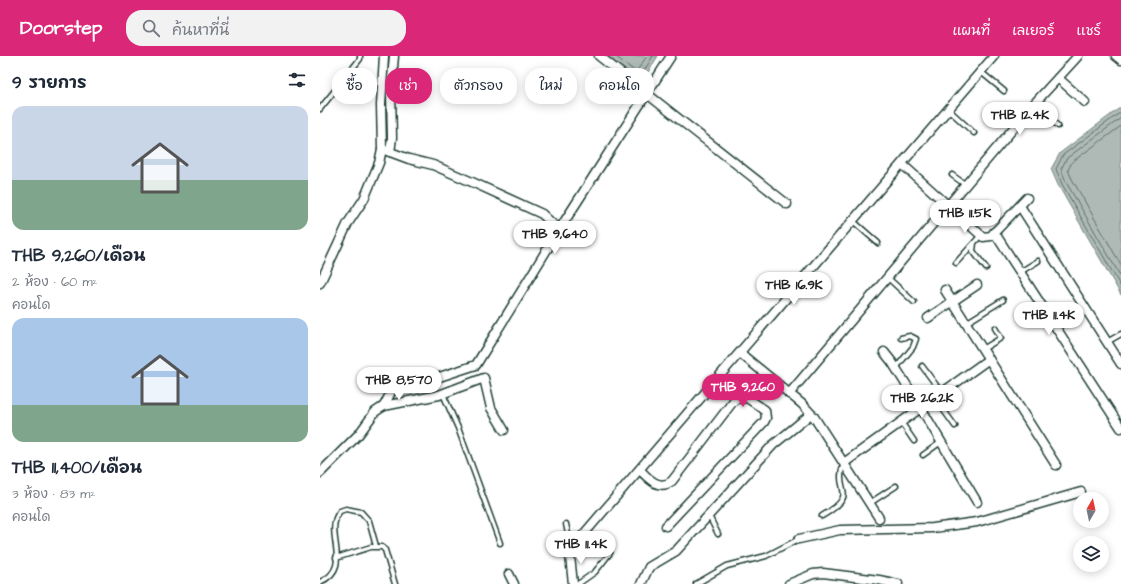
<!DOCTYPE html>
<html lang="th">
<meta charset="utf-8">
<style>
:root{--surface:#fff;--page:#f2f2f3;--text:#1f2937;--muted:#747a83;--accent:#db2777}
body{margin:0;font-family:"Architects Daughter","Playpen Sans Thai",sans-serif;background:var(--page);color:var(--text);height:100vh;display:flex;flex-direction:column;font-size:15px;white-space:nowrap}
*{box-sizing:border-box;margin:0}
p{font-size:13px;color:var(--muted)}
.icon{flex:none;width:22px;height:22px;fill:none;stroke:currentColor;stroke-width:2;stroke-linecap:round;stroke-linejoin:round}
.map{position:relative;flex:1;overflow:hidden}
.drawer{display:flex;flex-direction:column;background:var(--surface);width:320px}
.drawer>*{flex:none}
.guide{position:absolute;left:12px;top:12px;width:380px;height:36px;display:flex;gap:8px}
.needle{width:26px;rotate:9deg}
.controls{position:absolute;left:753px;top:436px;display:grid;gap:8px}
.controls a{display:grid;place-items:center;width:36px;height:36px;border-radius:50%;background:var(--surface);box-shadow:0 2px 10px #0003;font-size:20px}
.price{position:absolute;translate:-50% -34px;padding:0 9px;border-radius:14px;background:#fff;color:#222;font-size:13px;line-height:26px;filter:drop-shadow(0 1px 2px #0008)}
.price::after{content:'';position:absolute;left:50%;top:24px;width:12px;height:9px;margin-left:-6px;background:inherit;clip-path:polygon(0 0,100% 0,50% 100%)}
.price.active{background:var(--accent);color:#fff}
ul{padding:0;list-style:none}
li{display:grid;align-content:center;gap:8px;height:212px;padding:0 12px}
li span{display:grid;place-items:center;height:124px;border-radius:12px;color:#555}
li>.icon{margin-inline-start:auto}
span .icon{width:72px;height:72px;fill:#fffc;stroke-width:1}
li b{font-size:17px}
h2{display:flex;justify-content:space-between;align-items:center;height:48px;padding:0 12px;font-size:17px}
.pill{padding:0 14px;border-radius:16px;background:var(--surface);box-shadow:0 2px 10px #0003;font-size:14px;line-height:36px}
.pill.active{background:var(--accent);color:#fff}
header{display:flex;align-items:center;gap:24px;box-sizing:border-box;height:56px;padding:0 20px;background:var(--accent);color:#fff}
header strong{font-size:19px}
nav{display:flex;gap:22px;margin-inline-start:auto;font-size:14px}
.search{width:280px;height:36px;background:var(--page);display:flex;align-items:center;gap:10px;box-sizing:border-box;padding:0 14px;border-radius:16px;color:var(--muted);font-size:15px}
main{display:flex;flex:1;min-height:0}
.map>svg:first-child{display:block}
.water{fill:#afbab7;stroke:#758883}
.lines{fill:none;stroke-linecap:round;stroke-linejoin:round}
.shore{stroke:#596f68;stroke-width:1}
.service-casing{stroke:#1f3d34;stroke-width:7}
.minor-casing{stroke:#1f3d34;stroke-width:11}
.service{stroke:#fff;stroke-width:4}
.minor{stroke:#fff;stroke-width:8}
</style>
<header>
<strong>Doorstep</strong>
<div class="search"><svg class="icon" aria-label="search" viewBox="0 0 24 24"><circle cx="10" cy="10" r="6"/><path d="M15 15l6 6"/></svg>ค้นหาที่นี่</div>
<nav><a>แผนที่</a><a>เลเยอร์</a><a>แชร์</a></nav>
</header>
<main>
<section class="drawer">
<h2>9 รายการ<svg class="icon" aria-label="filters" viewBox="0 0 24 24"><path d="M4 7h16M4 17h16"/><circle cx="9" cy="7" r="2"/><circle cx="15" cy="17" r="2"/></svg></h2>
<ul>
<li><span style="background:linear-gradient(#c9d6e8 60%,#7fa58c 0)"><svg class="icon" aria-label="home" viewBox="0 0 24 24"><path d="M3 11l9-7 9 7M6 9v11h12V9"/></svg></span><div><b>THB 9,260/เดือน</b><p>2 ห้อง · 60 m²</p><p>คอนโด</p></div></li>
<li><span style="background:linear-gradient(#a9c7e8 70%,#7fa58c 0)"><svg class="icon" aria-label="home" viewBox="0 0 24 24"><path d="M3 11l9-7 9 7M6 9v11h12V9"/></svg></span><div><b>THB 11,400/เดือน</b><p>3 ห้อง · 83 m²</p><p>คอนโด</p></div></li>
</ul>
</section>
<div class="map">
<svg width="801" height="528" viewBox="0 0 801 528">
<rect width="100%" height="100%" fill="#fff"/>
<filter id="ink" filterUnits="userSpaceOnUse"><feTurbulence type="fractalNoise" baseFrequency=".025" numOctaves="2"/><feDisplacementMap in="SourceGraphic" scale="8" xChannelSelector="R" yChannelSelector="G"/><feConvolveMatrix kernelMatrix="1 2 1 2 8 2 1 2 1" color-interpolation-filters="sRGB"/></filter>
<g filter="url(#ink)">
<g class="water">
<path d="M280 0H338L319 30Z"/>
<path d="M801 51V239L738 129 731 113 740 97Z"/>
</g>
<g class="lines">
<g class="shore">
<path d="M295 0 316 16 327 0"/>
<path d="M305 14 319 23 333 0"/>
<path d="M801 56 743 99 736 113 742 128 801 231"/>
<path d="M801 62 747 102 741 113 746 126 801 221"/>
<path d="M801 70 752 106 748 114 752 123 801 209"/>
</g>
<g class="service-casing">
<g id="service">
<path d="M661 16 684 35"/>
<path d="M714 48 738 70"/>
<path d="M0 53 40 3V0"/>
<path d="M629 54 654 77"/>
<path d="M632 119 646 129"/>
<path d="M533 165 558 187"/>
<path d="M661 179 636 207 654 187 653 195 666 212"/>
<path d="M700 216 718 205"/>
<path d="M568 222 594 246"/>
<path d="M646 267 683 244"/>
<path d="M787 286 801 278"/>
<path d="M663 293 681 282 675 272"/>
<path d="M602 310 622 337"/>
<path d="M576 312 593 291 596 283 590 280 581 282"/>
<path d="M123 338 138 372 180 487"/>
<path d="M615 342 635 370"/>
<path d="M581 366 594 385"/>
<path d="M603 399 621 386"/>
<path d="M550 447 576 430"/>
<path d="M389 460 398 478"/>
<path d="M502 460C542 436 512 436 524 407"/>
<path d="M246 468 251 493"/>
<path d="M16 502 51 491H62L65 494 75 528"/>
<path d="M0 526C35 511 2 477 20 455L26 453 41 456 49 465 56 490"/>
<path d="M258 528 275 516 290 497"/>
<path d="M376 528 407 510 446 500 479 483"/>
</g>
</g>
<g class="minor-casing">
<g id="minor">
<path d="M279 0 467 148"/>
<path d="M796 0 801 4"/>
<path d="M738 22 765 46"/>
<path d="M62 93 89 103 113 109 152 126 222 158 239 174"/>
<path d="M70 96 72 82 71 34 74 0"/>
<path d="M582 108 663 181 671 180 707 142"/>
<path d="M700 150 801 308"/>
<path d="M674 176 801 372"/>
<path d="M0 227 28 167 44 143 59 107 62 93 61 49 64 0"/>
<path d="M625 234 736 409"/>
<path d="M608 262 657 229"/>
<path d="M564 296 572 306 601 352 657 446"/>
<path d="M420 297 482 348 494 361 559 462"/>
<path d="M469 338 714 48 758 0"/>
<path d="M64 350 74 330H88L107 325 156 309 239 174 351 0"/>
<path d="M524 407 669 303"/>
<path d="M320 414C329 423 339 435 352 425L415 343 427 342 445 354 446 362 444 366 346 470"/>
<path d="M0 417 39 378 55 356 64 350 119 339 164 322 171 352 184 374"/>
<path d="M479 483 520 474 613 472 657 466 761 436"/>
<path d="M189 518 194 528"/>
<path d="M253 528 250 500 251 493 674 0"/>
<path d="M321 528 329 511 356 495 453 389 491 358"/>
<path d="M469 528 493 518 503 517 559 524 578 528"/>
</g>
</g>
<use href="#service" class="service"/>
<use href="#minor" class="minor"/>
</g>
</g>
</svg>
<div class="controls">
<a><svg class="needle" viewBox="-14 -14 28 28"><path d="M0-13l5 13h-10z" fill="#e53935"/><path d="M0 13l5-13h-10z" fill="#747a83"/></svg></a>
<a><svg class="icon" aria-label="layers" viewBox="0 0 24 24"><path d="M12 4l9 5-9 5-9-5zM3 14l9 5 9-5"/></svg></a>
</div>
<b class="price" style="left:700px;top:80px">THB 12.4K</b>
<b class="price" style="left:645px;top:178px">THB 11.5K</b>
<b class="price" style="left:235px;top:199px">THB 9,640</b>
<b class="price" style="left:474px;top:250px">THB 16.9K</b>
<b class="price" style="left:729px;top:280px">THB 11.4K</b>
<b class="price" style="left:79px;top:345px">THB 8,570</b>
<b class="price active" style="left:423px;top:352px">THB 9,260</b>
<b class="price" style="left:602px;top:363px">THB 26.2K</b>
<b class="price" style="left:261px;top:509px">THB 11.4K</b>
<div class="guide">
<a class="pill">ซื้อ</a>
<a class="pill active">เช่า</a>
<a class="pill">ตัวกรอง</a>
<a class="pill">ใหม่</a>
<a class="pill">คอนโด</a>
</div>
</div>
</main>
